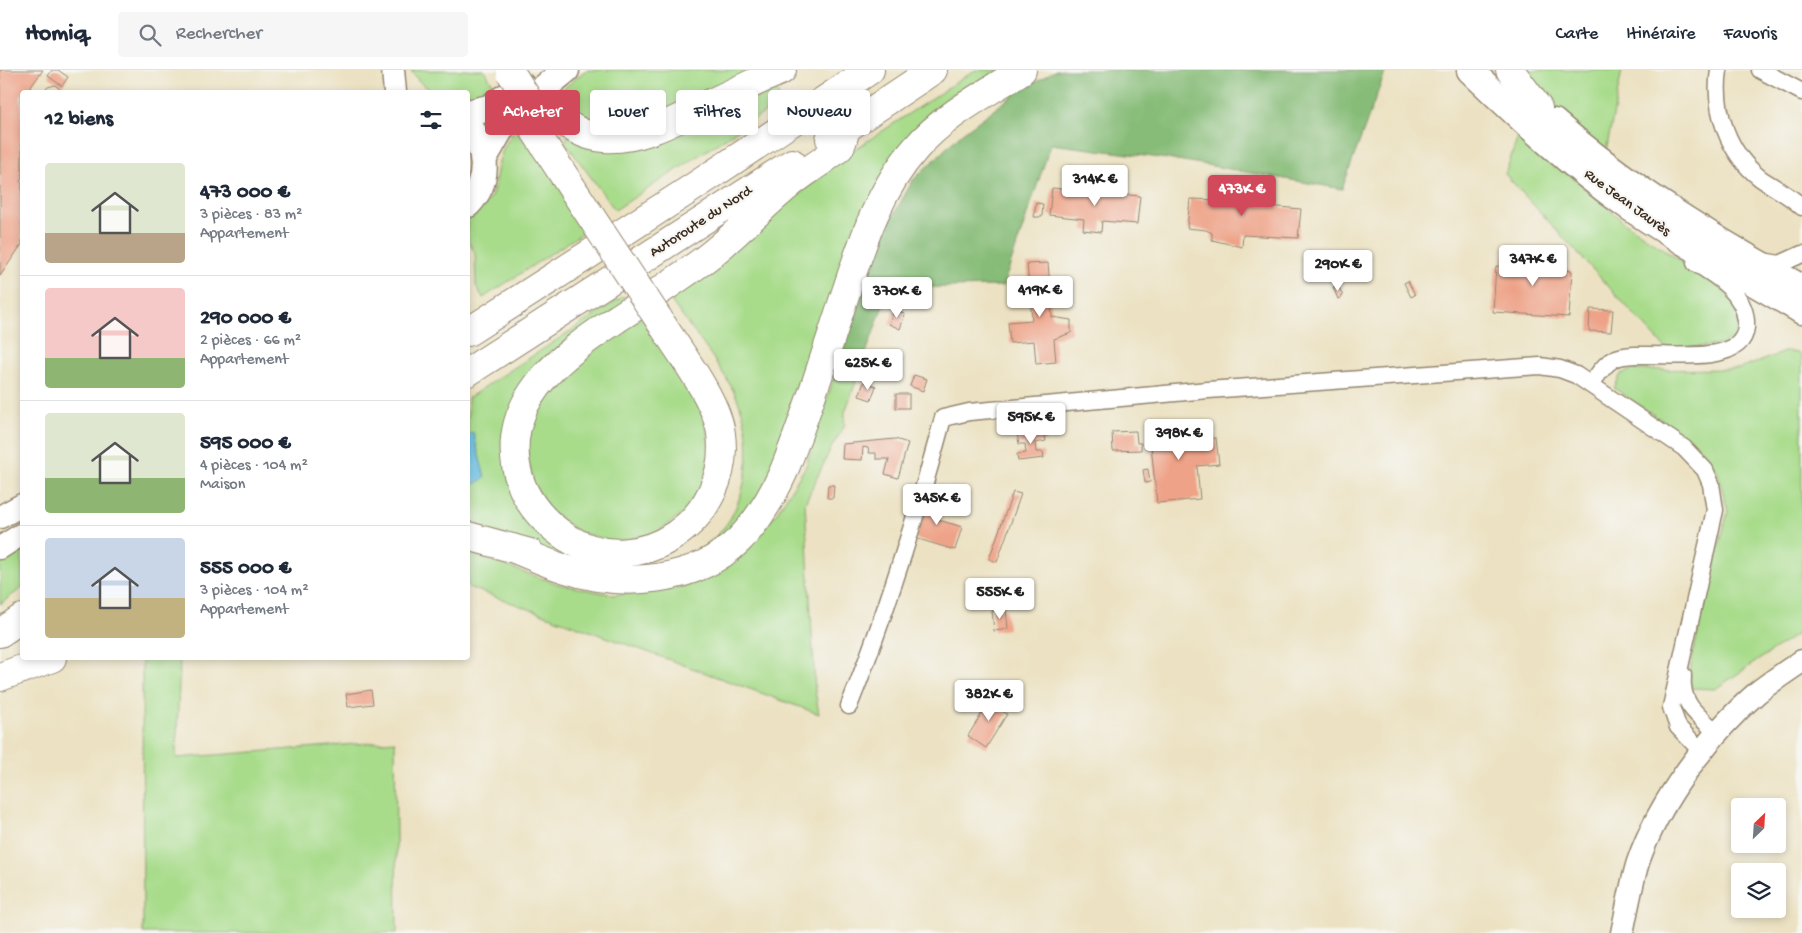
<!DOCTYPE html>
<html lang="fr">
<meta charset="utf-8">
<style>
:root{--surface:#fff;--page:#f6f6f7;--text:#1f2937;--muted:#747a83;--line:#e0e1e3;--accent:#d1495b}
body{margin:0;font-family:"Gochi Hand",sans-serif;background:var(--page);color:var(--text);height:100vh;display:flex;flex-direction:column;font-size:19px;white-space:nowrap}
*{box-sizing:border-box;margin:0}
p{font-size:16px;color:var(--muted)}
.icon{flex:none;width:28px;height:28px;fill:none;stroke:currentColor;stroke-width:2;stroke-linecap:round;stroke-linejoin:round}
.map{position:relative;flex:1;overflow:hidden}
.details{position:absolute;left:20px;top:20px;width:450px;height:570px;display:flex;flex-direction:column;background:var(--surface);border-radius:5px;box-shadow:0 2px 8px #0003}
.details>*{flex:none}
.guide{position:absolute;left:485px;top:20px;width:475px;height:45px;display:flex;gap:10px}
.needle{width:32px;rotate:25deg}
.buttons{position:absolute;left:1731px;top:728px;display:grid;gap:10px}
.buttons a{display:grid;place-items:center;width:55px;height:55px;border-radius:5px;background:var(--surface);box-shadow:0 2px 8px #0003;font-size:25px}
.price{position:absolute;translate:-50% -42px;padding:0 11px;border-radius:5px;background:#fff;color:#222;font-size:16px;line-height:32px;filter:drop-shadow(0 1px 2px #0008)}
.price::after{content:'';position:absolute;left:50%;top:30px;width:15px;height:11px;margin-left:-8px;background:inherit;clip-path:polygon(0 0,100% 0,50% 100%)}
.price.on{background:var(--accent);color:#fff}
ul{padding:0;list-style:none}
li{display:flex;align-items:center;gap:15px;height:125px;padding:0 25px}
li+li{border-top:1px solid var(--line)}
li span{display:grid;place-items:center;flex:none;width:140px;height:100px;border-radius:5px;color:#555}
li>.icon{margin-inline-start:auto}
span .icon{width:60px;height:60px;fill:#fffc;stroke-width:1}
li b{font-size:21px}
h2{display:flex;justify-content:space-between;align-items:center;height:60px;padding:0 25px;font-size:21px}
.pill{padding:0 18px;border-radius:5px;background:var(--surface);box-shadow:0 2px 8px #0003;font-size:18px;line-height:45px}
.pill.on{background:var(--accent);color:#fff}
header{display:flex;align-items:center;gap:30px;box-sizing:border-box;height:70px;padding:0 25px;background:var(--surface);border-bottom:1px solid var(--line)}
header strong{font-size:24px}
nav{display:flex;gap:28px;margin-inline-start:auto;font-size:18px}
.search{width:350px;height:45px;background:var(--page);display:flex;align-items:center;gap:12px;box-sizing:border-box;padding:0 18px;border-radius:5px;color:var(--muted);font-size:19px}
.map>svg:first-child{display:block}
.green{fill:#a8dc8b;stroke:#728354}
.forest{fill:#86bc77;stroke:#60734a}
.water{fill:#69c1e6;stroke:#527682}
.building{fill:#eea287}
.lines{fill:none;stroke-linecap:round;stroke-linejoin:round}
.street-casing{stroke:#948670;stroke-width:19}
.secondary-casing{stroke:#948670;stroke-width:25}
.primary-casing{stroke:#948670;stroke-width:29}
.highway-casing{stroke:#948670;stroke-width:30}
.street{stroke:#fff;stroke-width:16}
.secondary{stroke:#fff;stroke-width:22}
.primary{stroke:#fff;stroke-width:26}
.highway{stroke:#fff;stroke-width:28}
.highway-bridge-casing{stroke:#948670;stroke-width:30;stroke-linecap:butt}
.highway-bridge{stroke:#fff;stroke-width:28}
.labels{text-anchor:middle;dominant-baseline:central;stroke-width:4.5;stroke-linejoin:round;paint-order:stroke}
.street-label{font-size:15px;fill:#3b2a1e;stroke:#f6f6f2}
</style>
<header>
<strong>Homiq</strong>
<div class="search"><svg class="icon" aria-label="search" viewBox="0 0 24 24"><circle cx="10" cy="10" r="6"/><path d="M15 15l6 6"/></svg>Rechercher</div>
<nav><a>Carte</a><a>Itinéraire</a><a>Favoris</a></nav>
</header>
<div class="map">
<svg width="1802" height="863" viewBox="0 0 1802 863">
<rect width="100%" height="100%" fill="#f6f6f2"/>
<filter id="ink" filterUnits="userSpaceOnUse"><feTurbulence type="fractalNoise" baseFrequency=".02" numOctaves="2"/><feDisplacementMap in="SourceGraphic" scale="10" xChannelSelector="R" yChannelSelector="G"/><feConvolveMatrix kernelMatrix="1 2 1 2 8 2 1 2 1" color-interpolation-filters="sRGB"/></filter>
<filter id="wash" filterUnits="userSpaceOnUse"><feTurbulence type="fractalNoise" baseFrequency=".0096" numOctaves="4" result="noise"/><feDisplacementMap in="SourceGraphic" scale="20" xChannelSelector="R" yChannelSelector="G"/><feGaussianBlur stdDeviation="1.12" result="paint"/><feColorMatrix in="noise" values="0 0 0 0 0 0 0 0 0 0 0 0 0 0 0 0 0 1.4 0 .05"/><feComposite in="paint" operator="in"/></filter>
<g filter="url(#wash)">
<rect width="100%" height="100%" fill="#ece2c3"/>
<g class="green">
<path d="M411 0H484L493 14C486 25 481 31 468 32V22C441 22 426 26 411 0Z"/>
<path d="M586 0H756C718 18 635 67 595 55 579 50 567 36 557 24Z"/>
<path d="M975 0H1005L922 59 776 397 730 468 688 488C704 477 720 465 730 449 752 410 754 359 733 320 715 287 690 258 669 228L831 95Z"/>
<path d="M1522 0H1622L1606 82 1563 46Z"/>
<path d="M774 13 781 32 615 140 565 72 569 64 605 78Z"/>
<path d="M518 53 587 160 483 228 476 216 475 183 468 171V150C500 125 491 122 500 88 504 75 512 64 518 53Z"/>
<path d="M1520 61 1624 152 1725 221C1737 236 1741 248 1736 267L1722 275 1666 279 1505 104Z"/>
<path d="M624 226 629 233 571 270 507 394 596 489 537 479 468 458V328Z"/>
<path d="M643 246 699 336 705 349 710 378 704 413 684 443 654 464 614 472 579 462 551 442 533 413 527 380 533 344 563 301Z"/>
<path d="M1787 281 1802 284V561L1715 619 1691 618 1690 600 1701 547 1728 441 1717 401 1692 371 1614 318 1621 304 1632 300 1739 299Z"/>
<path d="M858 306 845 342 844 357 832 376 805 433 815 621 819 644 468 517V483L558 514 614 525 686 516 742 486 776 444 806 396 833 310Z"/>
<path d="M22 479V518L0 534V493Z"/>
<path d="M142 588H180L176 688 395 671 397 863H143Z"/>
</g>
<path class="forest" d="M1056 0H1386L1342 119 1184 91 1051 74 1003 216 889 218 858 306 833 310 883 164 913 110 961 64 1015 24Z"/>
<path class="water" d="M473 362 485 408 468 418V365Z"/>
<g id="blocks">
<g class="building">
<path d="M0 0H43L27 22H22L20 32 22 34V107L20 111 22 114V174L0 206Z"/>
<path d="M52 0H58L68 7 62 16 48 6Z"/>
<path d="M55 15 63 22H43L48 17Z"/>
<path d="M1223 111 1238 113V118L1258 120 1257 135 1301 139 1298 168 1243 165 1242 177 1212 170V163L1206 160 1187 158 1190 129 1221 130Z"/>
<path d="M1052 118 1140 126 1137 154 1102 151 1101 162 1083 160 1084 149 1049 145Z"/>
<path d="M1036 133 1043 134 1042 147H1034Z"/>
<path d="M1504 185 1565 189V200L1572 201 1569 247 1493 242 1496 196 1503 197Z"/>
<path d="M1048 193 1050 217H1047L1048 224H1050L1052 247 1071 250V263L1054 269 1056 292 1036 294 1034 271 1010 273 1008 252 1032 250 1027 194Z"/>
<path d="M1408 211 1415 225 1411 227 1404 213Z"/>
<path d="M1338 215 1343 226 1338 229 1333 217Z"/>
<path d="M1590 239 1613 240 1611 262 1589 261Z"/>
<path d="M894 240 905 244 900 259 889 254Z"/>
<path d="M914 305 927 309 923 321 910 316Z"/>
<path d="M864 312 876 316 871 330 859 326Z"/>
<rect x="896" y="324" width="13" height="14"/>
<path d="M1193 352 1195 370 1216 368 1219 394 1197 396 1200 429 1157 433 1149 356Z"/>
<path d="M1044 361 1046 371 1035 373 1036 382H1043L1044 388 1018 391 1017 384 1026 383 1025 374H1019L1017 363Z"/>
<path d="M1136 361 1137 373H1141V380L1113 381 1112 362Z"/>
<path d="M895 369 908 373 898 408 885 404 889 389H876V383H869L868 378 863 377 862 390 842 389 843 374Z"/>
<path d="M1148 399 1150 412 1145 413 1143 400Z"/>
<path d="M828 415H834L833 428H827Z"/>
<path d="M930 419 940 422 932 448 962 457 955 480 915 468Z"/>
<path d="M1013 422 1021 424 997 492 989 489Z"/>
<path d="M1006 539 1008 559 994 561 992 541Z"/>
<path d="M371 620 373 634 348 637 346 624Z"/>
<path d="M993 625 1005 632 1000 640 1007 644 986 678 968 666Z"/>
</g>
</g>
</g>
<g filter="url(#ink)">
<use href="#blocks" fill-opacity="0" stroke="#948670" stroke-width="1"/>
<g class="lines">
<g class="street-casing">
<g id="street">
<path d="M1719 0C1713 40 1728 83 1760 108 1774 118 1790 125 1802 137"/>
<path d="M1760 0 1802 22"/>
<path d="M1762 191 1780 194 1802 184"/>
<path d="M1591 314C1597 306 1604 294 1614 289 1644 275 1750 306 1746 251 1744 223 1717 206 1695 193"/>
<path d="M1683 605C1680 634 1697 645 1718 663"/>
<path d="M849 636C887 542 917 445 943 348L969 342 1208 320 1540 296 1560 299 1576 305 1684 378 1705 400 1711 414 1715 440 1671 637 1678 657 1702 682"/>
</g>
</g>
<g class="secondary-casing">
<g id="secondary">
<path d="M393 0 395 22"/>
<path d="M0 447 22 435"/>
<path d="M0 478 22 464"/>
<path d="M1622 863C1627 840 1631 815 1638 792 1659 731 1709 664 1758 622 1772 611 1787 601 1802 591"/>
</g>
</g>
<g class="primary-casing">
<g id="primary">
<path d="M1470 0C1520 48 1572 97 1629 137 1684 175 1744 206 1802 241"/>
<path d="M468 43 489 38 522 16"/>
<path d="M1554 52C1629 118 1715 170 1802 218"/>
<path d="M468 55C488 79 490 111 468 134"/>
<path d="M484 88 507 48 566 0"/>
</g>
</g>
<g class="highway-casing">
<g id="highway">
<path d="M1510 0 1538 38"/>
<path d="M553 43C568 56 584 67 604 68 641 71 677 49 709 34 733 22 758 11 782 0"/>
<path d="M531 55 574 121"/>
<path d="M830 69 933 0"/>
<path d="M658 248C677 279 717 329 721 364 732 449 639 514 566 467 539 449 521 426 516 395 504 324 568 282 618 248 646 230 674 212 701 192 733 169 759 139 790 114 799 106 835 83 840 77 843 73 844 64 846 59"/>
<path d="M468 262 689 120 870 0"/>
<path d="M468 302 792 93"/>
<path d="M468 466 530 483"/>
<path d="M512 478C530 485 548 494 566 499 622 518 695 513 739 470 758 451 772 427 783 403 806 347 824 288 843 231 861 177 877 122 916 78 944 45 986 24 1022 0"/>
<path d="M0 563 22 548"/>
<path d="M0 607 52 588"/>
</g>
</g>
<use href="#street" class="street"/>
<use href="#secondary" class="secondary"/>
<use href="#primary" class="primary"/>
<use href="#highway" class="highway"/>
<g class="highway-bridge-casing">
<g id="highway-bridge">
<path d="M511 3 541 50"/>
<path d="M574 121 658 248"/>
</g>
</g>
<use href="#highway-bridge" class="highway-bridge"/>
</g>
</g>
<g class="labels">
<g class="street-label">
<text transform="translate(1627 133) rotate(36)">Rue Jean Jaurès</text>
<text transform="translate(701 152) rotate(-33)">Autoroute du Nord</text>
</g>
</g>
</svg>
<div class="buttons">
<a><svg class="needle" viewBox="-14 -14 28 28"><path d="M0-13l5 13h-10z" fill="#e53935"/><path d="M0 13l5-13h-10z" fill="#747a83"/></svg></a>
<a><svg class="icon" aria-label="layers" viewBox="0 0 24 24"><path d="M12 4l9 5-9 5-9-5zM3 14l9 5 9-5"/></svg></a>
</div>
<b class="price" style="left:1095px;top:137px">314K €</b>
<b class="price on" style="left:1242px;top:147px">473K €</b>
<b class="price" style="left:1533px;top:217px">347K €</b>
<b class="price" style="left:1338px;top:222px">290K €</b>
<b class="price" style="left:1040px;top:248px">419K €</b>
<b class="price" style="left:897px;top:249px">370K €</b>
<b class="price" style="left:868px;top:321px">625K €</b>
<b class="price" style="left:1031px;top:375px">595K €</b>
<b class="price" style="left:1179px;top:391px">398K €</b>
<b class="price" style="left:937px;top:456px">345K €</b>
<b class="price" style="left:1000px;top:550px">555K €</b>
<b class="price" style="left:989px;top:652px">382K €</b>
<div class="guide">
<a class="pill on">Acheter</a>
<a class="pill">Louer</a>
<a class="pill">Filtres</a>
<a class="pill">Nouveau</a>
</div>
<section class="details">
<h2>12 biens<svg class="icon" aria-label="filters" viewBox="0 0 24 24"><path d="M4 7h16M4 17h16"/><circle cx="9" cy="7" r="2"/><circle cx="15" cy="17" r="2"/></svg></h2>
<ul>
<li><span style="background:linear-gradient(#dfe7d0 70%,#b9a48a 0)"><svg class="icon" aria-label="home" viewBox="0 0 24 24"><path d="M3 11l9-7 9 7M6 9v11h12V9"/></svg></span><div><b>473 000 €</b><p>3 pièces · 83 m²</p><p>Appartement</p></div></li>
<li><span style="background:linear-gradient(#f6c9c9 70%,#8fb573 0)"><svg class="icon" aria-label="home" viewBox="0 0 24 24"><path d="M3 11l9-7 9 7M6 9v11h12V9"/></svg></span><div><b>290 000 €</b><p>2 pièces · 66 m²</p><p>Appartement</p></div></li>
<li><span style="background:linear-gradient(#dfe7d0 65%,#8fb573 0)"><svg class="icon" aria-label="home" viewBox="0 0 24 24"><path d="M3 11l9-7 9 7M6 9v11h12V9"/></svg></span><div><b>595 000 €</b><p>4 pièces · 104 m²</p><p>Maison</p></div></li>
<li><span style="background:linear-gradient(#c9d6e8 60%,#c2b280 0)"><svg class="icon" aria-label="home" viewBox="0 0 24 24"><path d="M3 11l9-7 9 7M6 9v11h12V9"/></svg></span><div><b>555 000 €</b><p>3 pièces · 104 m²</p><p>Appartement</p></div></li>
</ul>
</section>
</div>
